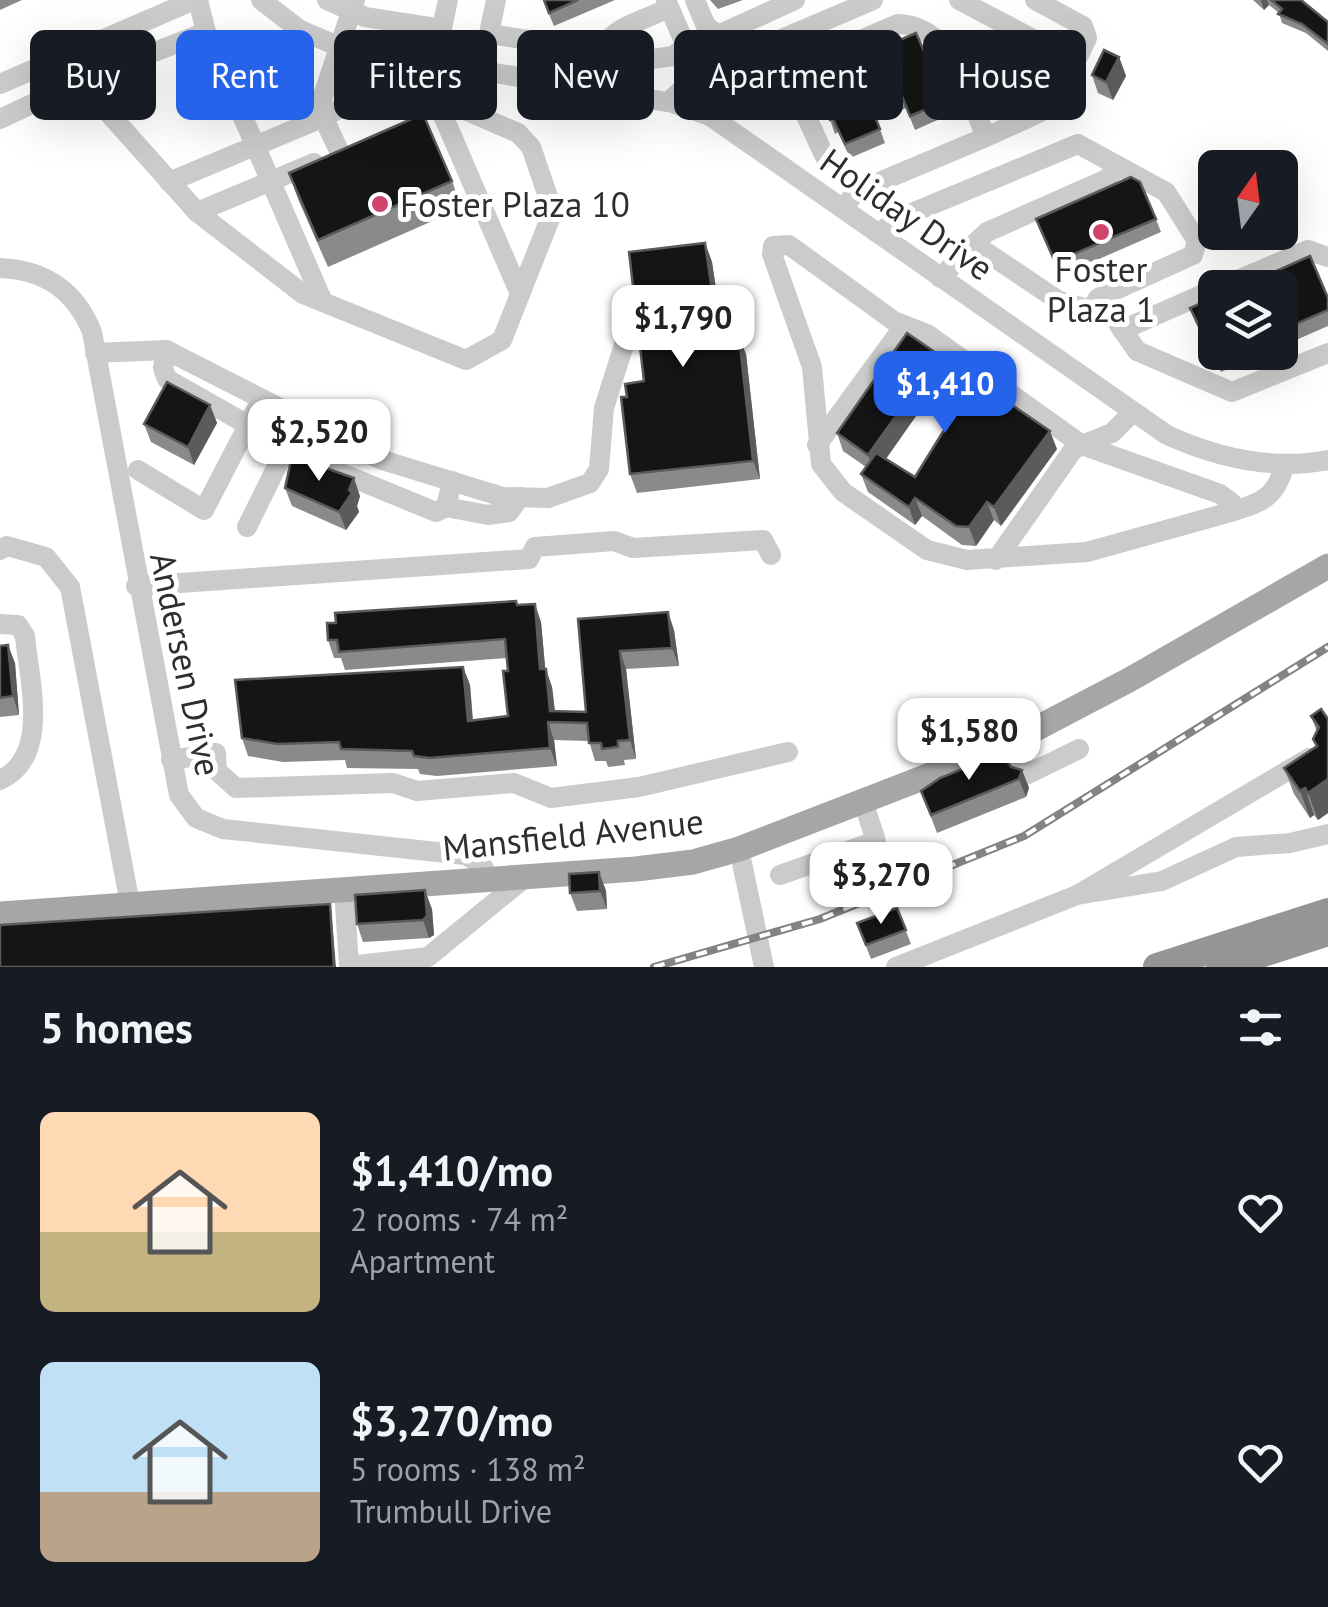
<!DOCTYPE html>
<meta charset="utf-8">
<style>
:root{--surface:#171b24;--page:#20242c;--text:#f1f3f6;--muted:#9ea1a6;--accent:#2563eb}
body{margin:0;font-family:"PT Sans",sans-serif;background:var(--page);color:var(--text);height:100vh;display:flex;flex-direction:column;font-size:38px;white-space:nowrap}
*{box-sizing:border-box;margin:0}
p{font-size:32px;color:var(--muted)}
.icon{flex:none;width:55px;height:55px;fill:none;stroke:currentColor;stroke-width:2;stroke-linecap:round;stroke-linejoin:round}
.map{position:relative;height:967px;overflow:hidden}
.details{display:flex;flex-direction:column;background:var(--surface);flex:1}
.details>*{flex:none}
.top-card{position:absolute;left:30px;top:30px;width:1270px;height:90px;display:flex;gap:20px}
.needle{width:65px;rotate:14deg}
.controls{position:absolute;left:1198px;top:150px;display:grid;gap:20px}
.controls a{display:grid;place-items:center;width:100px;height:100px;border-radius:15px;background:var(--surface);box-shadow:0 10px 40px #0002;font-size:50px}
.price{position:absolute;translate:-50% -85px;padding:0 22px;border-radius:20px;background:#fff;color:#222;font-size:32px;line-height:65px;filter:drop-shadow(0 2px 5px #0008)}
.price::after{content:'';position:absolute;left:50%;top:60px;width:30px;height:22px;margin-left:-15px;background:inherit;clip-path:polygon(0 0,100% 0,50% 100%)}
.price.selected{background:var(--accent);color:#fff}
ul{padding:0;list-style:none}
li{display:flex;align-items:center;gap:30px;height:250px;padding:0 40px}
li span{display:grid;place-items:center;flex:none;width:280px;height:200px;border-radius:15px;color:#555}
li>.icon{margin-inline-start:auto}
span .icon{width:120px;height:120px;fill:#fffc;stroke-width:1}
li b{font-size:42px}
h2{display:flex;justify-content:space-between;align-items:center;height:120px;padding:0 40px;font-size:42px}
.tag{padding:0 35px;border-radius:15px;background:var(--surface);box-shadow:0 10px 40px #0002;font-size:35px;line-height:90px}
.tag.selected{background:var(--accent);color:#fff}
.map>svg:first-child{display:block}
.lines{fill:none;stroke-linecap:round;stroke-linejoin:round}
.minor{stroke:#cbcbcb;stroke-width:20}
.major{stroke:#a6a6a6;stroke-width:25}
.highway{stroke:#959595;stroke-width:28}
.rail-casing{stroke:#838383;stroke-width:8}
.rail{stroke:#fff;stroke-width:4;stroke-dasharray:11;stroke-linecap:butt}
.wall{fill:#8a8a8a;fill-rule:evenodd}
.shaded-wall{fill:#5b5b5b}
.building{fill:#151515;stroke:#5b5b5b;stroke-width:2.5}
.poi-dot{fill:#d0446b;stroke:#fff;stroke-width:4}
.labels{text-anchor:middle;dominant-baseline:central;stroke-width:10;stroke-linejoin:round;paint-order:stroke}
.poi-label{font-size:35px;fill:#2e2e2e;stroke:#fff;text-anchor:start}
.street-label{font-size:35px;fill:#2e2e2e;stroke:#fff}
</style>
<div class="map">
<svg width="1328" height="967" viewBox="0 0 1328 967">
<rect width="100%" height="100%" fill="#fff"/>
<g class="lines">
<g class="minor">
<path d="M198 0 206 32 323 302"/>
<path d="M261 0 300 30 340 47 673 103 710 116 1167 435C1218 458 1272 471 1328 460"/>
<path d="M327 0 365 17 442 29"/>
<path d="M695 0 706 26 718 35 795 0"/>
<path d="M959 0 1067 57 1079 55 1087 38 1083 26 1035 0"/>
<path d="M489 34 652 59 673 56 686 46 666 0"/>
<path d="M81 49 104 108 197 212 303 294 466 360 502 340 553 211 531 147 518 133 435 97 373 91 324 117 169 182"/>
<path d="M434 64 448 0"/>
<path d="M481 72 496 0"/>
<path d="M786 72 825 157"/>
<path d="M0 84 194 0"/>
<path d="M591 90C604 26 614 33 669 8"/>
<path d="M435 97 520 294"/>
<path d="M668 102 700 74 873 0"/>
<path d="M710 116 725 98 898 24C954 26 967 94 986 137L858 191 842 208"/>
<path d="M0 119 92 76 206 32"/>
<path d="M986 137 1039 113"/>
<path d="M340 153 319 108 355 0"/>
<path d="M197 212 314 163"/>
<path d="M879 234 895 220 1078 144 1166 192 1197 241 1193 255 1098 298 1091 310 1059 301 974 244 940 278"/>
<path d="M974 244 987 232 1107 179 1118 166"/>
<path d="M0 268C45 270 75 290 92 332L179 795 196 818 223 829 465 855 482 865 489 879"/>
<path d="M1219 288 1308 250 1328 257"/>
<path d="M1091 310 1115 319 1137 351 1232 392 1328 353"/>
<path d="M1122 330 1215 289"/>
<path d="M166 350 163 368 167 379 248 425"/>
<path d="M95 353 166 350 382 460 503 497 548 498 590 483 599 469 604 408 630 326"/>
<path d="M301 421 285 450 436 512 446 507 452 481"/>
<path d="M817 445 904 326"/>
<path d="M138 470 204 510 261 400"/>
<path d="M446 507 488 515 509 512 520 497"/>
<path d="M1234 511C1264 502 1276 496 1285 464"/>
<path d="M247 527 285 450"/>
<path d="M0 550 7 546 46 557 70 587 130 904"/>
<path d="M996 560 1073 450 1082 445 927 334 894 321 789 245 773 246 772 254 812 367 821 464 843 492 927 550 967 560 1087 552 1234 511 1232 503 1220 494 1082 445 1112 433 1133 412"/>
<path d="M136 586 529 559 535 547 614 541 633 548 763 540 771 555"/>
<path d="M0 624 18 625 25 636C29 680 51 757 0 780"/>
<path d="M1011 742 1026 775 1079 749"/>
<path d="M1309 758 1077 895 1162 881 1236 847 1290 843 1328 834"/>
<path d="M171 760 216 753 217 771 236 788 393 783 417 791 514 783 551 798 639 787 788 752"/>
<path d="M739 849 764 967"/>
<path d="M780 875 876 841 863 801"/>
<path d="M344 889 349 966 428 957 527 876"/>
<path d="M896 967 1077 895"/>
</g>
<path class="major" d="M0 914 636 869 693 862 739 849 995 750 1129 680 1328 566"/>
<g class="highway">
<path d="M1157 967 1328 912"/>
<path d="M1220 967 1328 932"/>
</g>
<g class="rail-casing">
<path id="rail" d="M654 967 820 919 1024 836 1328 647"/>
</g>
<use href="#rail" class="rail"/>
</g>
<g class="wall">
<path d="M0 0H22L0 10Z"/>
<path d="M543 0H615L554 26Z"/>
<path d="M710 0H743L718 9Z"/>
<path d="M1253 0H1301L1328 22V51L1306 33 1282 23 1279 13 1269 5 1264 10Z"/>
<path d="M1119 57 1126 76 1113 100 1098 93 1092 75Z"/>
<path d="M854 60 946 101 951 114 915 130 906 108 877 121 885 143 850 158 838 132 835 134 815 77Z"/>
<path d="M289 173 452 181 462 208 328 267 298 199Z"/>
<path d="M1036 219H1156L1161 232 1060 276Z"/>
<path d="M705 243 712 262 723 338 746 354 760 479 637 493 630 474 627 397 644 381Z"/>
<path d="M1280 288 1328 298V326L1280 347Z"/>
<path d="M1190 308 1215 352H1267L1221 372 1195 322Z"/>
<path d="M907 333 1057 449 1001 526 994 520 976 546 962 545 922 516 915 525 868 492 861 474 866 467 843 451 837 433ZM923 406 948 424 915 477 886 459Z"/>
<path d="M210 405 217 423 194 465 151 442 144 424Z"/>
<path d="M285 488 360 496 357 506 359 512 346 530 292 506Z"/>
<path d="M518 605 541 622 545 669 552 687 555 711 586 712 578 619 674 630 679 666 626 669 636 759 624 760 625 765 608 767 606 761H595L589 741 554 740 557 766 437 776 420 774 418 769 347 768 345 760 283 762 248 756 242 738 463 667 470 685 473 720 508 716 507 658 345 670 341 658H334L328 640Z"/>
<path d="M0 646 15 663 19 715 0 717Z"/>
<path d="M1311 716 1328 719V813L1318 820 1314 815 1310 818 1294 794 1284 768 1316 747 1313 739 1317 732Z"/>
<path d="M1011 767 1022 770 1029 788 1026 797 937 833 921 791Z"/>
<path d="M599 872 606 891 607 909 577 911 570 893Z"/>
<path d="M897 908 911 944 871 959 857 923Z"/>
<path d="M432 909 434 935 429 938 363 942 357 924Z"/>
</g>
<g class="shaded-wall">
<path d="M1261 0H1267L1269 5 1264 10Z"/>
<path d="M1119 57 1126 76 1113 100 1106 82Z"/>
<path d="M705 243 712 262 726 357 719 338Z"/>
<path d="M739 336 746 354 760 479 753 461Z"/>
<path d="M916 388 923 406 875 474 868 455Z"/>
<path d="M210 405 217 423 194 465 188 447Z"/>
<path d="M1050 431 1057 449 1001 526 994 507Z"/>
<path d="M354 478 360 496 357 506 359 512 346 530 339 512Z"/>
<path d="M915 498 922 516 915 525 909 507Z"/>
<path d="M987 502 994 520 976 546 969 527Z"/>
<path d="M535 604 541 622 547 687 540 669Z"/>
<path d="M668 612 674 630 679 666 672 648Z"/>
<path d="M8 645 15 663 19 715 13 696Z"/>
<path d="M620 651 626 669 636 759 630 740Z"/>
<path d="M463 667 470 685 474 739 468 721Z"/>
<path d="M546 669 552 687 556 722 550 711Z"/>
<path d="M548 722 554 740 557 766 550 748Z"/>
<path d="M1022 770 1029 788 1026 797 1019 779Z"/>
<path d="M1328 779V813L1318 820 1308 793Z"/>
<path d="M1305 788 1314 815 1310 818 1300 791Z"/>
<path d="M599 872 606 891 607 909 600 891Z"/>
<path d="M425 890 432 909 434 935 429 938 423 920Z"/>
<path d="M330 904 331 908 336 967H334Z"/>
</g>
<g class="building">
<path d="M544 0H578L549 13Z"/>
<path d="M1271 0H1301L1328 22V44L1302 24 1278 14 1282 9Z"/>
<path d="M916 33 946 101 910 116 901 94 871 107 880 129 845 144 833 119 830 120 815 77 828 71 823 62 850 50 854 60Z"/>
<path d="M1104 50 1119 57 1106 82 1092 75Z"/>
<path d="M423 114 452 181 318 240 289 173Z"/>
<path d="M1131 177 1140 182 1156 219 1055 262 1036 219Z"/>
<path d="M705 243 719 338 739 336 753 461 630 474 621 397H627L625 384 644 381 629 252Z"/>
<path d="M1310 256 1328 298V310L1280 331V288H1238Z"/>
<path d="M1215 297V352H1230L1216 358 1190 308Z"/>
<path d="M907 333 1050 431 994 507 987 502 969 527 956 526 915 498 909 507 861 474 876 453 915 477 954 414 916 388 868 455 837 433Z"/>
<path d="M167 382 210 405 188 447 144 424Z"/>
<path d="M292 456 354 478 349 490 352 493 339 512 285 488Z"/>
<path d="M516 601 517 605 535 604 540 669H546L550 711 586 712 578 619 668 612 672 648 620 651 630 740 618 741V747L602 749 601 743H589L587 723 548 722 550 748 430 758 414 756 412 751 341 749 339 742 277 744 242 738 235 680 463 667 468 721 508 716 503 671H508L505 639 339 652 337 640H328L327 623H336L335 613Z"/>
<path d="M8 645 13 696 0 698V646Z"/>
<path d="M1321 709 1328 719V779L1308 793 1305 788 1300 791 1284 768 1317 746 1313 739 1319 727 1311 716Z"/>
<path d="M1002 753 1011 767 1022 770 1019 779 931 815 921 791 940 778Z"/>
<path d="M599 872 600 891 570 893 569 874Z"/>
<path d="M425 890 427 916 423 920 357 924 355 895Z"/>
<path d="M330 904 334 967H0V925Z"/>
<path d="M897 908 906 930 866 945 857 923Z"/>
</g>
<g class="poi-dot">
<circle cx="380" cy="204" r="10"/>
<circle cx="1101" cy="232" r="10"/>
</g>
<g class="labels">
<g class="poi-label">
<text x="400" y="204">Foster Plaza 10</text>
<text x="1101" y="269" text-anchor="middle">Foster<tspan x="1101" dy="40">Plaza 1</tspan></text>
</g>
<g class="street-label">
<text transform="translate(907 214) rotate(35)">Holiday Drive</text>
<text transform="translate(186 664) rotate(78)">Andersen Drive</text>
<text transform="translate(573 834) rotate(-6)">Mansfield Avenue</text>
</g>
</g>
</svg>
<div class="controls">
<a><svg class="needle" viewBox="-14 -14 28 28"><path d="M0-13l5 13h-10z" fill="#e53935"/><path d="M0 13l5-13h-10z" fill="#9ea1a6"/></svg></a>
<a><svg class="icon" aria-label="layers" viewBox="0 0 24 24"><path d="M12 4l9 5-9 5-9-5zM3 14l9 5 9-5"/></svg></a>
</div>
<b class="price" style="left:683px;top:370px">$1,790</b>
<b class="price selected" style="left:945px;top:436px">$1,410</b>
<b class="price" style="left:319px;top:484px">$2,520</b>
<b class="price" style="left:969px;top:783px">$1,580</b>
<b class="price" style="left:881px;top:927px">$3,270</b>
<div class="top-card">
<a class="tag">Buy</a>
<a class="tag selected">Rent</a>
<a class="tag">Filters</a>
<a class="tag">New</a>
<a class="tag">Apartment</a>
<a class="tag">House</a>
</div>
</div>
<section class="details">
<h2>5 homes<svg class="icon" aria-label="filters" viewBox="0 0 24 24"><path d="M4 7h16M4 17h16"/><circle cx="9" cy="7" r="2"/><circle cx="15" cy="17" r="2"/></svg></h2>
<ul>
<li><span style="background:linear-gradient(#ffd9b3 60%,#c2b280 0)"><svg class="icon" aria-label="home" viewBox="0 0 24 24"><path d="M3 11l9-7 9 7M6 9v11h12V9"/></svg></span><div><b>$1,410/mo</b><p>2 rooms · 74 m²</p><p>Apartment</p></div><svg class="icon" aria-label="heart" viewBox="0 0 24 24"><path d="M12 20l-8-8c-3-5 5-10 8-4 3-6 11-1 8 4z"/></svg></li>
<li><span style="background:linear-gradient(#bfe0f5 65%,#b9a48a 0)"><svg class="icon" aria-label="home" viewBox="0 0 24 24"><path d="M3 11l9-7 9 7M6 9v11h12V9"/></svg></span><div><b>$3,270/mo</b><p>5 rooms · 138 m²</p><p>Trumbull Drive</p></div><svg class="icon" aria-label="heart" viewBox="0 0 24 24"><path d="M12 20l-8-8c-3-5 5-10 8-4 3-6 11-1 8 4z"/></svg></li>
</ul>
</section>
